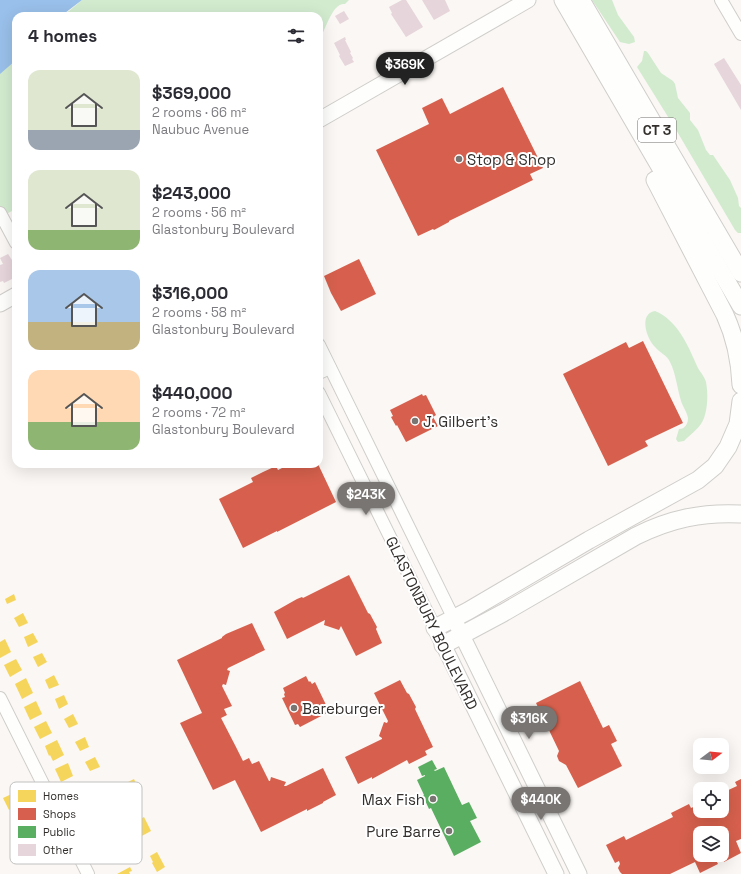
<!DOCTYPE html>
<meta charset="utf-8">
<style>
:root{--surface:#fff;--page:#f2f2f3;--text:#2b2b33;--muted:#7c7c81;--accent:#787572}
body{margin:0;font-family:"Space Grotesk",sans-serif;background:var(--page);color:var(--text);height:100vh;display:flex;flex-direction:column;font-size:15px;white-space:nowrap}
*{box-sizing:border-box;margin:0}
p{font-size:13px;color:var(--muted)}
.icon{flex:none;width:22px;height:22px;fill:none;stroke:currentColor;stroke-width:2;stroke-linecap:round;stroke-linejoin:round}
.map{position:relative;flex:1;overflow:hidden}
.details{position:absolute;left:12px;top:12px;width:311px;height:456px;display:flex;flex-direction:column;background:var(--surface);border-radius:12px;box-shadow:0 4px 16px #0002}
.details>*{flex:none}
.needle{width:26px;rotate:74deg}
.tools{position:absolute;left:693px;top:738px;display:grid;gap:8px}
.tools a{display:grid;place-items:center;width:36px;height:36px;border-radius:8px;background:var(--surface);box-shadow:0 4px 16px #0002;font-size:20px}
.price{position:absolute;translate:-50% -34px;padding:0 9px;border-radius:14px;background:var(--accent);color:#fff;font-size:13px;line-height:26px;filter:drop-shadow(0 1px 2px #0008)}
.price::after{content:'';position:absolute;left:50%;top:24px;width:12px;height:9px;margin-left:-6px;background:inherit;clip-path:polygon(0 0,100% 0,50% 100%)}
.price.on{background:#222;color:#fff}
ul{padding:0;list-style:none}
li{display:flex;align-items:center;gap:12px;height:100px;padding:0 16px}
li span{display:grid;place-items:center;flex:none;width:112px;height:80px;border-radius:12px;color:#555}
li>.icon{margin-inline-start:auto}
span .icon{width:48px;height:48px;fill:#fffc;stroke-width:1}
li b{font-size:17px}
h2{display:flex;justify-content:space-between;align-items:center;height:48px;padding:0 16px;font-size:17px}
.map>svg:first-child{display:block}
.green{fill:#d2ebcf}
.water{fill:#99c0ea}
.homes{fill:#f6d55c}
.shops{fill:#d6604d;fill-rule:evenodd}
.public{fill:#5aae61}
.building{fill:#e6d5db}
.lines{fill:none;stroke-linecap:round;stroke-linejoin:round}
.minor-casing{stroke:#d0cecb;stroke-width:14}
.major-casing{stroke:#d0cecb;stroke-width:17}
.highway-casing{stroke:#d0cecb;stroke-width:19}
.minor{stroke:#fefefd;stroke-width:12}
.major{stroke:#fefefd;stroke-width:15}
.highway{stroke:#fefefd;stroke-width:17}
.poi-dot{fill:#787572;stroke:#fff;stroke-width:1.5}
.labels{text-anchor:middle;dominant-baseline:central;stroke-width:4;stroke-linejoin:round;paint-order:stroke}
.shield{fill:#fff;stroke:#706d6b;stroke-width:1}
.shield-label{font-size:14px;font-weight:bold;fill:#322f2c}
.poi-label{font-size:15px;fill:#322f2c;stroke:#fff;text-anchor:start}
.street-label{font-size:15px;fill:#322f2c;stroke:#fff}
.key{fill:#fff;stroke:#c2c1c0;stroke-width:1}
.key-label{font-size:11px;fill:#322f2c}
</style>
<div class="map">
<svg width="741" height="874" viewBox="0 0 741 874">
<rect width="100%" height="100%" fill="#faf7f4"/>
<g class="green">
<path d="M82 0H349L345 4C332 2 325 32 319 40V16H57L69 11Z"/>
<path d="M592 0H612L618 15 634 37 635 42 629 44 620 42Z"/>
<path d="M16 32V209L4 215 0 208V43Z"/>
<path d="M644 51H646L648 53 661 73 673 81 675 84 678 98 690 113V120L698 130 706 150 710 155H713L730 180 738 198 739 206 741 208V233H738L735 230 675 128 637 67 642 61Z"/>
<path d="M655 311C677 320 688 345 697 366 699 371 704 375 706 382 708 393 708 407 704 418 701 427 691 434 684 441L678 442 676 439 679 429C685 429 688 424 688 418 687 412 683 407 681 401 677 388 676 374 670 362 667 355 660 353 655 347 647 339 638 314 655 311Z"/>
</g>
<path class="water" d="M0 0H82L61 16H16V60L0 74Z"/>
<g class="homes">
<path d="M14 594 16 600 7 604 5 599Z"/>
<path d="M23 613 28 623 19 627 14 618Z"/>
<path d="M33 633 38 642 28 647 24 637Z"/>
<path d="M5 639 11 652 0 658V642Z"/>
<path d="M42 653 47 662 38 667 33 657Z"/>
<path d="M16 659 22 670 10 677 4 665Z"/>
<path d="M54 675 59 685 49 689 45 680Z"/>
<path d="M26 678 33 693 22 699 15 684Z"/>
<path d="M64 695 68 704 59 709 55 699Z"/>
<path d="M36 701 42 714 30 720 24 707Z"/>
<path d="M73 714 78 724 69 728 64 719Z"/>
<path d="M46 721 52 733 40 739 34 727Z"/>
<path d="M85 737 89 747 80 751 75 742Z"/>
<path d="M57 740 64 755 53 761 50 755 49 756 45 746Z"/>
<path d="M95 757 100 767 90 771 85 762Z"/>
<path d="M68 763 73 776 61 782 55 769Z"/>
<path d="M134 779 139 790 125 796 120 786Z"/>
<path d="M28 786 34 798 9 810 3 798 16 792 17 789 19 788 22 789Z"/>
<path d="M144 817 151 831 138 838 131 824Z"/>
<path d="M157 852 165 867 157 872 152 863 153 862 150 856Z"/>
<path d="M130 867 132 871 129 872 130 874H117Z"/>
</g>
<g class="shops">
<path d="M503 87 543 168 530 174 533 180 449 221V222L434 230 433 229 418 236 376 150 429 124 422 108 442 98 450 114Z"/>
<path d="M359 259 376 294 341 311 331 293 324 276Z"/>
<path d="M643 341 683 423 645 441 648 446 608 466 563 374 626 342 629 348Z"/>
<path d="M422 394 423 396 426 395 436 415 433 417 438 426 406 442 397 425 396 426 391 417 393 416 390 410Z"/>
<path d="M290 464H318L336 502 277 532V531L243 548 219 499 253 482 251 478 263 472 276 466 278 470Z"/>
<path d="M349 575 368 613 370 614 377 627 376 629 382 643 356 656 341 626 339 630 324 625 325 620 287 639 274 612 297 599 302 597 303 598Z"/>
<path d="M252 623 265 650 228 668 227 670 230 671 226 685 223 684 222 686 232 706 224 709 227 715 221 718 236 747 243 761 249 758 252 764 259 761 269 781H270L271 777 286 782 284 786H286L323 768 336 795 323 802V803L307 811V809L261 832 235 780 213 790 180 723 202 713 177 660 222 638V637L226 634Z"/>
<path d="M306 676 309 682 310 681 312 684 315 682 328 709 325 710 327 713 300 727 298 724 295 725 282 698 285 697 284 694 285 693 283 688Z"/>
<path d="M400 680 407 693 409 694 416 707 415 709 433 747 425 751 427 755 409 764 407 760 372 779V777L358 784 345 757 382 739V738L379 736 384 722 387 723 388 721 374 693Z"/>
<path d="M580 681 603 728 609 725 617 741 611 744 622 766 578 788 566 765 559 761 557 756 559 751 536 703Z"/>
<path d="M741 779V839L736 841 741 853 724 862 722 857 716 860 718 864 700 873 695 862 670 874H622L620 872 618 868 620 864 619 861 615 863 606 845 624 836 626 840 673 817 671 813 689 804 691 808 696 806 694 802 700 799V811H722V793L737 786 735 782ZM700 833H722V855H700Z"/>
</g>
<path class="public" d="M432 760 437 769 434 770 435 771 444 767 462 805 469 802 477 818 470 821 481 842 454 856 431 808 429 809 423 796 424 795 417 780 425 776V775L422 776 418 767Z"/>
<g class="building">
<path d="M402 0H406L423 27 406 37 391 14 392 13 389 7Z"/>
<path d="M422 0H445L450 11 434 20Z"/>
<path d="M344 11 349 19 340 24 335 16Z"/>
<path d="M345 37 346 40H345L351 52 350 53 353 58 352 59 354 62 345 66 339 56 340 55 334 43Z"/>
<path d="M724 58 741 85V110L714 64Z"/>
<path d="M8 254 16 266V277L4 283 3 281 0 282V265L3 264 0 258Z"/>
</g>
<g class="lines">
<g class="minor-casing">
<g id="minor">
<path d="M721 0 741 34"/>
<path d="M0 213 16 243"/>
<path d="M319 345 454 619"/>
<path d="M319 373 330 368"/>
<path d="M319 393 435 628"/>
<path d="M0 698 88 874"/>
</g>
</g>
<g class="major-casing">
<g id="major">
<path d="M319 120 528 0"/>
<path d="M0 304 16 295"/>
<path d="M454 619 579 874"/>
<path d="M435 628 556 874"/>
</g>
</g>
<g class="highway-casing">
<g id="highway">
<path d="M563 0 741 306"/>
<path d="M581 0 741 273"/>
<path d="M655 180 725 315C735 337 740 361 741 385"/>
<path d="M435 628 468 611 589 540 698 480 715 466 728 447 738 424 741 401"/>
<path d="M443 645 503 613 636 536C670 519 702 512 741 514"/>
</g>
</g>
<use href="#minor" class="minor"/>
<use href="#major" class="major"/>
<use href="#highway" class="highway"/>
</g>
<g class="poi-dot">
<circle cx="459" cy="159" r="4"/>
<circle cx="415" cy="421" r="4"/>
<circle cx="294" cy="708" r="4"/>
<circle cx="433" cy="799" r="4"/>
<circle cx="449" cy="831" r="4"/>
</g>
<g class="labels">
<rect class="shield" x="638" y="118" width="38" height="24" rx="3"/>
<g class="shield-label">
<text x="657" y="130">CT 3</text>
</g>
<g class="poi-label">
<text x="467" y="159">Stop &amp; Shop</text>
<text x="423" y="421">J. Gilbert's</text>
<text x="302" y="708">Bareburger</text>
<text x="425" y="799" text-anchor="end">Max Fish</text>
<text x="441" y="831" text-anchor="end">Pure Barre</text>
</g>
<g class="street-label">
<text transform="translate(432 623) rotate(64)">GLASTONBURY BOULEVARD</text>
</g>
</g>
<rect x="10" y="782" width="132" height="82" rx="6" class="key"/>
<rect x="18" y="790" width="18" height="12" fill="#f6d55c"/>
<rect x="18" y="808" width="18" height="12" fill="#d6604d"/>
<rect x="18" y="826" width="18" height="12" fill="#5aae61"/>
<rect x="18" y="844" width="18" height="12" fill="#e6d5db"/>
<g class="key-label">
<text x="43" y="800">Homes</text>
<text x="43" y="818">Shops</text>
<text x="43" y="836">Public</text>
<text x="43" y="854">Other</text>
</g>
</svg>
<div class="tools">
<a><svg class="needle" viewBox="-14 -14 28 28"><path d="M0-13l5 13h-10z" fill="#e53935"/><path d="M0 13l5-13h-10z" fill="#7c7c81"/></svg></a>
<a><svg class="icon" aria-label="locate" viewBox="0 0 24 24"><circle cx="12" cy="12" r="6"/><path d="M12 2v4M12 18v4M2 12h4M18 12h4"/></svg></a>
<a><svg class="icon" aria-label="layers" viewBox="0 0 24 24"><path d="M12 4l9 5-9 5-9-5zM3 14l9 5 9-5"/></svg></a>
</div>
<b class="price on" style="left:405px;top:86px">$369K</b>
<b class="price" style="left:366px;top:516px">$243K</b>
<b class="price" style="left:529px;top:740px">$316K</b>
<b class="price" style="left:541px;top:821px">$440K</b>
<section class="details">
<h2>4 homes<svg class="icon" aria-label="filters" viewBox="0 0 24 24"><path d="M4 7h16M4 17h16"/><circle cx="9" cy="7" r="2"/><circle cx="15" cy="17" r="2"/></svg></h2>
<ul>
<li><span style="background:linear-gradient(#dfe7d0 75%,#9aa5b1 0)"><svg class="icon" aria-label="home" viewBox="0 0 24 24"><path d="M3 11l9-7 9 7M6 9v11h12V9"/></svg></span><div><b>$369,000</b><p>2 rooms · 66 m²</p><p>Naubuc Avenue</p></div></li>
<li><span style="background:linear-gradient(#dfe7d0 75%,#8fb573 0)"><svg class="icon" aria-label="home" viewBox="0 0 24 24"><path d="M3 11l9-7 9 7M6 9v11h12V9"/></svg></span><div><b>$243,000</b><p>2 rooms · 56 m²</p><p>Glastonbury Boulevard</p></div></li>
<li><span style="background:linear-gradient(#a9c7e8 65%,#c2b280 0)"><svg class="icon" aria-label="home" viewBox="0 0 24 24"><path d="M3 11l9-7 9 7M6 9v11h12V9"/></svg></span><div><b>$316,000</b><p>2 rooms · 58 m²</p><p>Glastonbury Boulevard</p></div></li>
<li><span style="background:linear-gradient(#ffd9b3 65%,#8fb573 0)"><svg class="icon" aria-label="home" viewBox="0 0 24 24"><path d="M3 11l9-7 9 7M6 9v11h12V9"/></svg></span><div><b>$440,000</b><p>2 rooms · 72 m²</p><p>Glastonbury Boulevard</p></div></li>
</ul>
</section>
</div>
